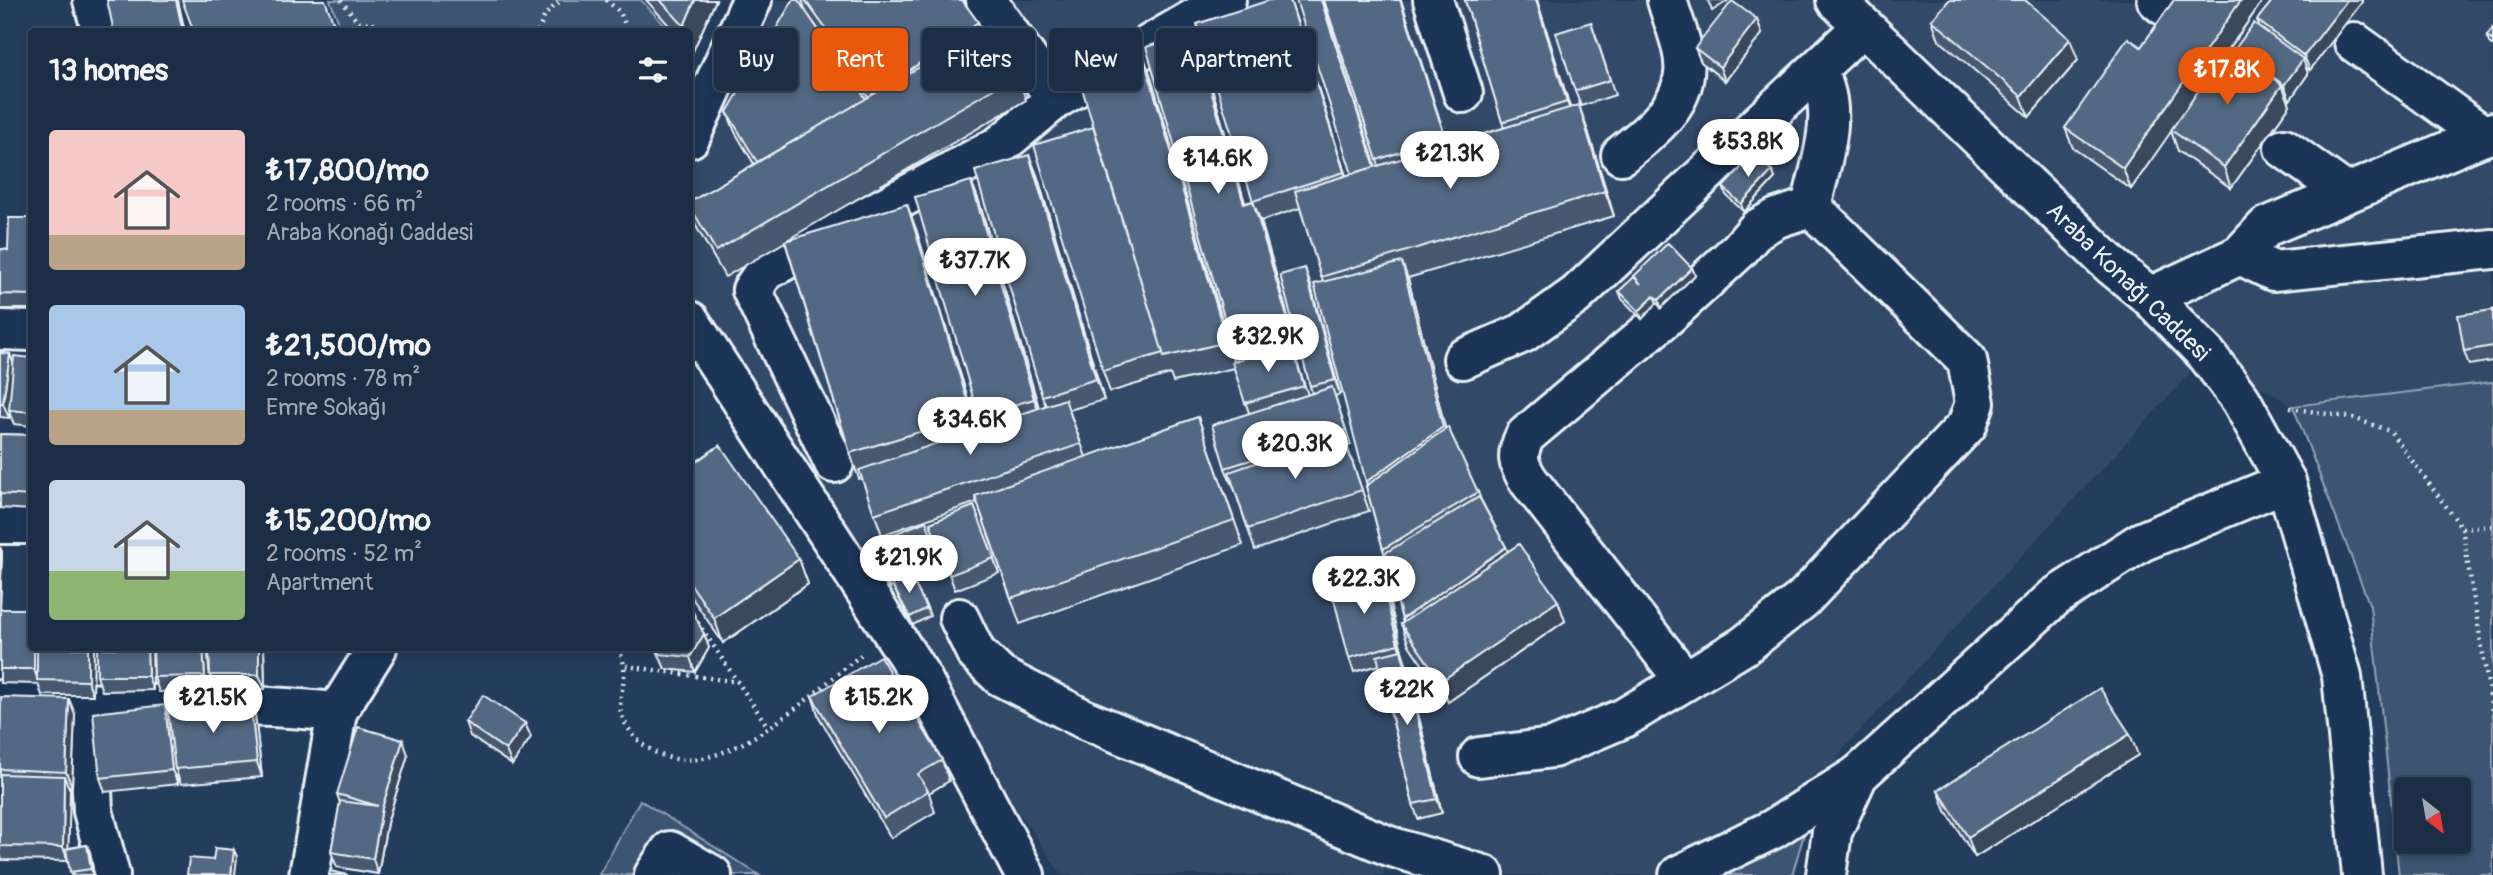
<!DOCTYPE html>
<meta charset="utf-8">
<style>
:root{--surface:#1c2e46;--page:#25364d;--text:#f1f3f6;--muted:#a0a8b3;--line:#3a4a5f;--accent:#ea580c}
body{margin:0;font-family:Pangolin,sans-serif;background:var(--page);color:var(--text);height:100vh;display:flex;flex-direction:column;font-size:26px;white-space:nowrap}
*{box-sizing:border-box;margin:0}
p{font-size:23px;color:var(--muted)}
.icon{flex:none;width:38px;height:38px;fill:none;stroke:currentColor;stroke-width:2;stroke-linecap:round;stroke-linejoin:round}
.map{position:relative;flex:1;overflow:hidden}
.panel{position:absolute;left:28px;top:28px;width:665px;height:623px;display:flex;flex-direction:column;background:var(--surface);border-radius:7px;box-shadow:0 4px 10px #0003,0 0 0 2px var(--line)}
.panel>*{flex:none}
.guide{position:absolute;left:714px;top:28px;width:665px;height:63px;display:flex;gap:14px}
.needle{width:46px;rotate:149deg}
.buttons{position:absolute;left:2394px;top:777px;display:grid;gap:14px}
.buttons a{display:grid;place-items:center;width:77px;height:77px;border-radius:7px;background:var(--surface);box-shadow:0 4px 10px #0003,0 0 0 2px var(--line);font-size:35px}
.price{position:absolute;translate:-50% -60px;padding:0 16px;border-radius:24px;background:#fff;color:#222;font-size:23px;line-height:46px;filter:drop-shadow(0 2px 4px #0008)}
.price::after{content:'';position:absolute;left:50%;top:42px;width:21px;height:16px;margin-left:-10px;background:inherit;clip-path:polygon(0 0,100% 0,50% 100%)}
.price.on{background:var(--accent);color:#fff}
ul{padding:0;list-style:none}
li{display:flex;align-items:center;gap:21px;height:175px;padding:0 21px}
li span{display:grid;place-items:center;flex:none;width:196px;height:140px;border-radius:7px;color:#555}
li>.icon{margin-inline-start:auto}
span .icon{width:84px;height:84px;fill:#fffc;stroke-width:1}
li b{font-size:30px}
h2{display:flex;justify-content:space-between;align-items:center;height:84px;padding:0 21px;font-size:30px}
.tag{padding:0 24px;border-radius:7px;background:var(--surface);box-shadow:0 4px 10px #0003,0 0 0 2px var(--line);font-size:24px;line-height:63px}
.tag.on{background:var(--accent);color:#fff}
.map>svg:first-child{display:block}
.built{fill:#334a68}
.green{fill:#3e5472;stroke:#93a2b5;stroke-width:2;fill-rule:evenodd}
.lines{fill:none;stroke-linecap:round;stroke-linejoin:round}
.minor-casing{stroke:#e8f1f8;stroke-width:44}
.major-casing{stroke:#e8f1f8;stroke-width:44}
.path{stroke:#e8f1f8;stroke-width:4.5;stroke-dasharray:2 5;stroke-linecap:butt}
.minor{stroke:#1d3557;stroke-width:38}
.major{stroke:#1d3557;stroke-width:38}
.wall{fill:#475970;stroke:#e8f1f8;stroke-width:2;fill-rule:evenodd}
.shaded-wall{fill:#3a485b;stroke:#e8f1f8;stroke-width:2}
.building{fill:#536782;stroke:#e8f1f8;stroke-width:2}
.labels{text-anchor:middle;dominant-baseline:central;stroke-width:7;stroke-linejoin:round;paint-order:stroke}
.street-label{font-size:24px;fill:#e8f1f8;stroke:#1d3557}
</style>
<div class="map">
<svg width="2493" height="875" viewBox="0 0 2493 875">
<rect width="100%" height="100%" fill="#253d5d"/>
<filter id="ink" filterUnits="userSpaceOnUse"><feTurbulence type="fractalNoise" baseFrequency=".0143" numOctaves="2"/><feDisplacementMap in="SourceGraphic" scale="14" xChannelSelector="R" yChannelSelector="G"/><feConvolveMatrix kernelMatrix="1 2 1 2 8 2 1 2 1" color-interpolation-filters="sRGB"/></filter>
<g filter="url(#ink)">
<path class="built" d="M752 0H2493V382L2293 406 2207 355 1843 749 1807 824 1704 875H1420L1384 870 1383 875H1062L753 432 690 328V138Z"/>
<g class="green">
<path d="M330 0H641L670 31H342Z"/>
<path d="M2493 382V875H2399L2370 606 2293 406ZM2406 789H2459V842H2406Z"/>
<path d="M640 800 759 875H599Z"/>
<path d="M1807 824 1792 875H1704Z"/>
</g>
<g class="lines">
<g class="minor-casing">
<g id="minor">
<path d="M93 0 102 32"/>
<path d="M986 0 1056 99 1226 0"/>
<path d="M1433 0 1463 93"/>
<path d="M2157 0 2163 5"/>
<path d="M2354 42 2484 136"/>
<path d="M690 138 752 0"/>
<path d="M2284 148 2345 192"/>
<path d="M1621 155C1646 135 1680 110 1684 75 1687 51 1673 22 1667 0"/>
<path d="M1811 207C1820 164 1842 110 1816 71"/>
<path d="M2240 255 2273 271 2493 249"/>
<path d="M2150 297 2240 255 2266 227 2493 132"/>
<path d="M690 321 920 675 1025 875"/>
<path d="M0 330 32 331"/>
<path d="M1463 359 1523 333 1576 295 1862 27"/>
<path d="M834 463 752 290 765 271 999 146 1056 99"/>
<path d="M0 524H32"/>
<path d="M959 618 976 653 1000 676 1084 719 1389 846 1484 875"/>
<path d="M1685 681 1529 481C1517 463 1516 455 1525 436L1664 319 1739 250 1757 229 1777 218 1811 207"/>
<path d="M0 700C112 708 225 700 337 712"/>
<path d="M88 706 93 811 110 875"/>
<path d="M1479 757 1553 748 1624 718 1745 645 1803 599 1967 425 1975 403 1967 360 1811 207"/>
<path d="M309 875 337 712 377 648"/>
<path d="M654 875 670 851 712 875"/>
<path d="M1679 875 1773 829 1858 775"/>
<path d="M1826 875 1832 832 1858 775 2055 597 2141 542 2286 482"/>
</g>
</g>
<g class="major-casing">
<path id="major" d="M1836 0 2111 265 2150 297 2207 355 2241 400 2286 482 2342 676 2362 875"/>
</g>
<g class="path">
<path d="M341 0 357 21 377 25 383 32"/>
<path d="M606 0 620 12 628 32"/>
<path d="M538 32 545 15 561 0"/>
<path d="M2290 408 2353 418 2390 431 2462 528 2493 715"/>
<path d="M2462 528 2493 526"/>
<path d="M690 611 768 727"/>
<path d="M618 648C633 675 615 695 622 716 627 730 640 744 653 751 718 789 812 693 861 655"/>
<path d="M626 666 738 682"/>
</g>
<use href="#minor" class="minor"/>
<use href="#major" class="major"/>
</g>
<g class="wall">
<path d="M646 0H716L693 51 690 47V32H675Z"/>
<path d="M802 0H962L978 22 981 31 1017 75 1026 100 787 240 916 229 977 429 982 428 978 415 971 181 979 201 1039 408 1046 406 1042 396 1029 155 1037 175 1104 400 1069 410 1086 457 1198 417 1243 545 1020 624 977 502 882 535 862 478 859 479 850 453 785 242 725 277 697 228 690 209V202L754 164 735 132 727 112 806 12ZM808 15 868 97 866 99Z"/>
<path d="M1290 0 1346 176 1352 174 1322 0 1376 167 1379 166 1324 0H1401L1448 145 1504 128 1465 0H1537L1570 108 1588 131 1614 216 1408 278 1445 428 1478 492 1481 500 1508 551 1558 601 1565 621 1448 702 1409 645 1401 624 1403 623 1366 486 1367 485 1323 282 1300 208 1261 221 1298 352 1294 353 1308 395 1312 393 1310 386V283L1340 394 1335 396 1351 445 1347 446 1369 511 1255 550 1232 482 1231 483 1225 468 1249 413 1234 368 1173 382 1170 374 1110 392 1103 371 1093 127 1142 52 1151 77 1234 361 1238 360 1233 348 1202 53 1245 203 1253 201Z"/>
<path d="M2174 0H2263L2230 48 2236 52 2235 49 2260 28 2257 20 2273 0H2362V2L2310 70 2306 68 2308 74 2290 100 2287 98 2290 105 2231 188 2178 151 2171 131 2131 189 2073 148 2065 128 2141 47Z"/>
<path d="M1757 19 1762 34 1725 81 1701 62 1695 48Z"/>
<path d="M1932 20 2078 60 2029 117 1939 40Z"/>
<path d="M2493 28V46L2489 43 2487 36Z"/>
<path d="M1596 36 1615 95 1581 106 1575 91Z"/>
<path d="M1772 171 1775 178 1744 212 1726 195 1723 187Z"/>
<path d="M32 218V309H0V249L8 250Z"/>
<path d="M1692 268 1695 275 1661 308 1657 303 1642 319 1622 299 1619 291 1636 279 1634 276Z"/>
<path d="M2493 310V361L2469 365 2464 351Z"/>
<path d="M0 353 10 354 13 363 32 358V426L14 424 9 412V418L0 417Z"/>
<path d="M0 434 32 435V510L0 508Z"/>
<path d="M690 466 799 559 808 584 723 643 690 595Z"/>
<path d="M974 506 999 573 955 590 930 523Z"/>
<path d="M872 543 938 552 944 566 912 579 927 608 930 616 913 625 893 587 890 588Z"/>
<path d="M0 547 2 552 0 609 32 648H94L93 695H42L38 684 0 683Z"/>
<path d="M1380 575 1386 589 1402 651 1406 664 1442 813 1418 819 1413 804 1379 665 1354 672 1349 658Z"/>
<path d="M704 634 709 648 695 672 665 669 656 648H690Z"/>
<path d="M152 648 153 690 102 691 97 676Z"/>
<path d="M207 648 211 690 159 692 154 677Z"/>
<path d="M264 648 265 689 215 690 210 675Z"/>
<path d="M812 696 942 760 949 781 929 793 935 812 891 838 819 717Z"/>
<path d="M250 700 255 715 262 777 181 784 176 771 178 784 105 792 100 778 165 705 168 712Z"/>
<path d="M0 712 75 714 72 786H68L70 790 68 848 87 845 90 852 94 875H71L68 861 2 860 0 854Z"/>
<path d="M465 722 531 737 512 765 470 736Z"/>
<path d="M408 755 387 823 378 874 337 867 331 852 340 803 337 794Z"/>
<path d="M2138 755 1975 857 1946 811 1938 790Z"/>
</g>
<g class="shaded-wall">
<path d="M176 0H178L185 32H183Z"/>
<path d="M695 0H716L693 51 690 42V32H686L684 26Z"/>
<path d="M1290 0 1295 15 1351 192 1344 172Z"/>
<path d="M1400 0H1401L1452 158 1445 137Z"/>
<path d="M1536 0H1537L1575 123 1567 102Z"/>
<path d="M1708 0H1729L1712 11Z"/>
<path d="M2241 0H2263L2131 189 2123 168Z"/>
<path d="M2347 0H2362V2L2310 70 2304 56Z"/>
<path d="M1757 19 1762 34 1725 81 1720 67Z"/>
<path d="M978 22 985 42 874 96Z"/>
<path d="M1194 32 1202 53 1251 224 1244 204Z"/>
<path d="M2070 39 2078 60 2029 117 2021 96Z"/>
<path d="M1142 52 1151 77 1236 367 1227 342Z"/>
<path d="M2303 59 2308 74 2290 100 2284 85Z"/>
<path d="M2282 85 2290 105 2231 188 2224 167Z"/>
<path d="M1579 105 1588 131 1614 216 1605 191Z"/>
<path d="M1029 155 1037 175 1104 400 1096 379Z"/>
<path d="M1772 171 1775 178 1744 212 1741 204Z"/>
<path d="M971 181 979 201 1042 419 1034 399Z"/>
<path d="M1253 201 1261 222 1298 352 1291 331Z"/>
<path d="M907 204 916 229 981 441 972 416Z"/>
<path d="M1402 262 1409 282 1450 447 1374 503 1366 482Z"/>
<path d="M1305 268 1310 283 1340 394 1335 380Z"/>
<path d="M1692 268 1695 275 1661 308 1659 300Z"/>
<path d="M1654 296 1657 303 1642 319 1639 311Z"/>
<path d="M10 354 15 369 9 418 3 403Z"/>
<path d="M0 547 2 552 0 609Z"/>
<path d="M1506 547 1514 568 1406 631 1402 619Z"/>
<path d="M799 559 808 584 723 643 714 618Z"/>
<path d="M1380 575 1386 589 1402 651 1406 664 1442 813 1437 799 1403 657 1398 644Z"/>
<path d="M1558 601 1565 621 1448 702 1441 681Z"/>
<path d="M704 634 709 648 695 672 690 657Z"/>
<path d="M34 648H40L38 681 34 669Z"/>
<path d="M88 648H94L93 695 88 681Z"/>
<path d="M147 648H152L153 690 148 676Z"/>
<path d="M203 648H207L211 690 205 676Z"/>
<path d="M259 648H264L265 689 259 675Z"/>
<path d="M69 699 75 714 72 786 66 772Z"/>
<path d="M250 700 255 715 262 777 257 762Z"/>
<path d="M165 705 170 719 178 784 172 770Z"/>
<path d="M525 723 531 737 512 765 506 750Z"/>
<path d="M2130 734 2138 755 1975 857 1968 837Z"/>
<path d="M403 740 408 755 387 823 378 874 373 859 382 808Z"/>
<path d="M64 776 70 790 68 861 63 847Z"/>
<path d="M87 845 90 852 94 875 91 869Z"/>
<path d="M234 850 237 857 235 875H231Z"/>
</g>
<g class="building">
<path d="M107 0H176L183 32H114Z"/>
<path d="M182 0H325L337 32H194Z"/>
<path d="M660 0H695L684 26Z"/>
<path d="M793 0H798L866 99 757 162 727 112Z"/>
<path d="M805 0H962L978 22 887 86 873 94Z"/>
<path d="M1270 0H1290L1344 172 1253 201 1197 24Z"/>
<path d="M1296 0H1321L1375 167 1352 174Z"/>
<path d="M1324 0H1400L1445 137 1377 160Z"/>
<path d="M1465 0H1536L1567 102 1502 122Z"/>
<path d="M1949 0H2025L2070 39 2021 96 1932 20Z"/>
<path d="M2174 0H2241L2123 168 2065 128 2128 38 2141 47Z"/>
<path d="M2273 0H2347L2304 56 2257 20Z"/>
<path d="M1732 1 1757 19 1720 67 1695 48Z"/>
<path d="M1591 22 1610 80 1575 91 1556 33Z"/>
<path d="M2254 23 2303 59 2284 85 2235 49Z"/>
<path d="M988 27 1017 75 716 251 690 206V202Z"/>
<path d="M2493 28V41L2487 36Z"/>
<path d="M1194 32 1244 204 1253 201 1291 331 1233 348 1146 47Z"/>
<path d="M2229 47 2282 85 2224 167 2171 130Z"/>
<path d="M1142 52 1227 342 1164 357 1081 85Z"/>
<path d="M1579 105 1605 191 1321 277 1295 191Z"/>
<path d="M1093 127 1163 353 1103 371 1034 145Z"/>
<path d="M1754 154 1772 171 1741 204 1723 187Z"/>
<path d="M1029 155 1096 379 1042 396 975 171Z"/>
<path d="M971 181 1034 399 978 415 915 197Z"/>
<path d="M907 204 972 416 850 453 785 241Z"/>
<path d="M9 218H32V295L0 294V249L8 250Z"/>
<path d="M1668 243 1692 268 1659 300 1654 296 1639 311 1619 291 1634 277 1641 284 1634 276Z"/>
<path d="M1402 262 1443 427 1366 482 1314 284Z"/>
<path d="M1305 268 1335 380 1310 386 1280 275Z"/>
<path d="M2493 310V346L2464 351 2458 315Z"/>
<path d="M1291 344 1304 386 1245 403 1232 362Z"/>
<path d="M0 353 10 354 3 403H0Z"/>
<path d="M14 356 32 358V412L9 410Z"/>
<path d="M1332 387 1346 430 1225 468 1212 425Z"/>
<path d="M1065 399 1081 444 874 514 859 470Z"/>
<path d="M1198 417 1234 520 1011 598 975 496Z"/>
<path d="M1448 427 1478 492 1383 549 1366 486Z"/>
<path d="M1342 433 1362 490 1248 529 1229 472Z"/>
<path d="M0 434 32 435V496L0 494Z"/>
<path d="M720 445 799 559 714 618 690 583V466Z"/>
<path d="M1479 497 1506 547 1402 619 1385 553Z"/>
<path d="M974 506 994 558 950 575 930 523Z"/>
<path d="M926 521 938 552 884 574 872 543Z"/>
<path d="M1519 544 1558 601 1441 681 1401 624Z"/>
<path d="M909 574 927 608 910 617 891 583Z"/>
<path d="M1380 575 1398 644 1349 658 1331 588Z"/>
<path d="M0 609H32V648H34V669H0Z"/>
<path d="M690 612H693L704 634 690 657 660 654 657 648H690Z"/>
<path d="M37 648H88V681L37 680Z"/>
<path d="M97 648H147L148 676H97Z"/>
<path d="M153 648H203L205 676 154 677Z"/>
<path d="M209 648H259V675H210Z"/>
<path d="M1401 650 1437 799 1413 804 1377 656Z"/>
<path d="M880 656 942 760 918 774 928 791 884 818 812 696Z"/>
<path d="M2100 688 2130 734 1968 837 1938 790Z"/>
<path d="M483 695 525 723 506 750 465 722Z"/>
<path d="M1 697 69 699 66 772 0 769Z"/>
<path d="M250 700 257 762 175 769 168 711Z"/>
<path d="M165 705 172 770 100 778 93 713Z"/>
<path d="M358 727 403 740 382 808 373 859 331 852 340 801 378 806 337 794Z"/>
<path d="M0 774 64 776 63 847 0 846Z"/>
<path d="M87 845 91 869 70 872 66 849Z"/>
<path d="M215 848 234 850 231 875H187L189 858 213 860Z"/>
<path d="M330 871 348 875H329Z"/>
</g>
</g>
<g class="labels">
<g class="street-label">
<text transform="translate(2128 282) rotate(44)">Araba Konağı Caddesi</text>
</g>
</g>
</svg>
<div class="buttons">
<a><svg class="needle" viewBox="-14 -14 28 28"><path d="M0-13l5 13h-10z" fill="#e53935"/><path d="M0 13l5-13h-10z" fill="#a0a8b3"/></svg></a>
</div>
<b class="price on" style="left:2227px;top:107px">₺17.8K</b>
<b class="price" style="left:1748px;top:179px">₺53.8K</b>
<b class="price" style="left:1450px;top:191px">₺21.3K</b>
<b class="price" style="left:1218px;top:196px">₺14.6K</b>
<b class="price" style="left:975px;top:298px">₺37.7K</b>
<b class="price" style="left:1268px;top:374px">₺32.9K</b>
<b class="price" style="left:970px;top:457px">₺34.6K</b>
<b class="price" style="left:1295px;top:481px">₺20.3K</b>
<b class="price" style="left:909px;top:595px">₺21.9K</b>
<b class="price" style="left:1364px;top:616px">₺22.3K</b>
<b class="price" style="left:1407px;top:727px">₺22K</b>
<b class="price" style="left:213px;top:735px">₺21.5K</b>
<b class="price" style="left:879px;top:735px">₺15.2K</b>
<div class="guide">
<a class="tag">Buy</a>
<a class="tag on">Rent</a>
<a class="tag">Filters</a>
<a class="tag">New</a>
<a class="tag">Apartment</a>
</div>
<section class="panel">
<h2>13 homes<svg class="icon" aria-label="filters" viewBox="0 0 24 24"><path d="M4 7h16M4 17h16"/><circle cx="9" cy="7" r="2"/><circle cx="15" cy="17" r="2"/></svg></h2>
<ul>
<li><span style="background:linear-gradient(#f6c9c9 75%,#b9a48a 0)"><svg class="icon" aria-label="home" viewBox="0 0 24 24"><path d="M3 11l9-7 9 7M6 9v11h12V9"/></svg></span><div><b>₺17,800/mo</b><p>2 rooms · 66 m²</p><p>Araba Konağı Caddesi</p></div></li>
<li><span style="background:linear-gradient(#a9c7e8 75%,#b9a48a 0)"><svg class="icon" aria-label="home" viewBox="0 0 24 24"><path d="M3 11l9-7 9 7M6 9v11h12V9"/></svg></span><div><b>₺21,500/mo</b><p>2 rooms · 78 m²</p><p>Emre Sokağı</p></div></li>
<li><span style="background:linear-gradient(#c9d6e8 65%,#8fb573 0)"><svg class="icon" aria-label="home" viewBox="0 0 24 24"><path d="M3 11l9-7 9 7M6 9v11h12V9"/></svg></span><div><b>₺15,200/mo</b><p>2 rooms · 52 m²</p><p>Apartment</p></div></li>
</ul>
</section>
</div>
